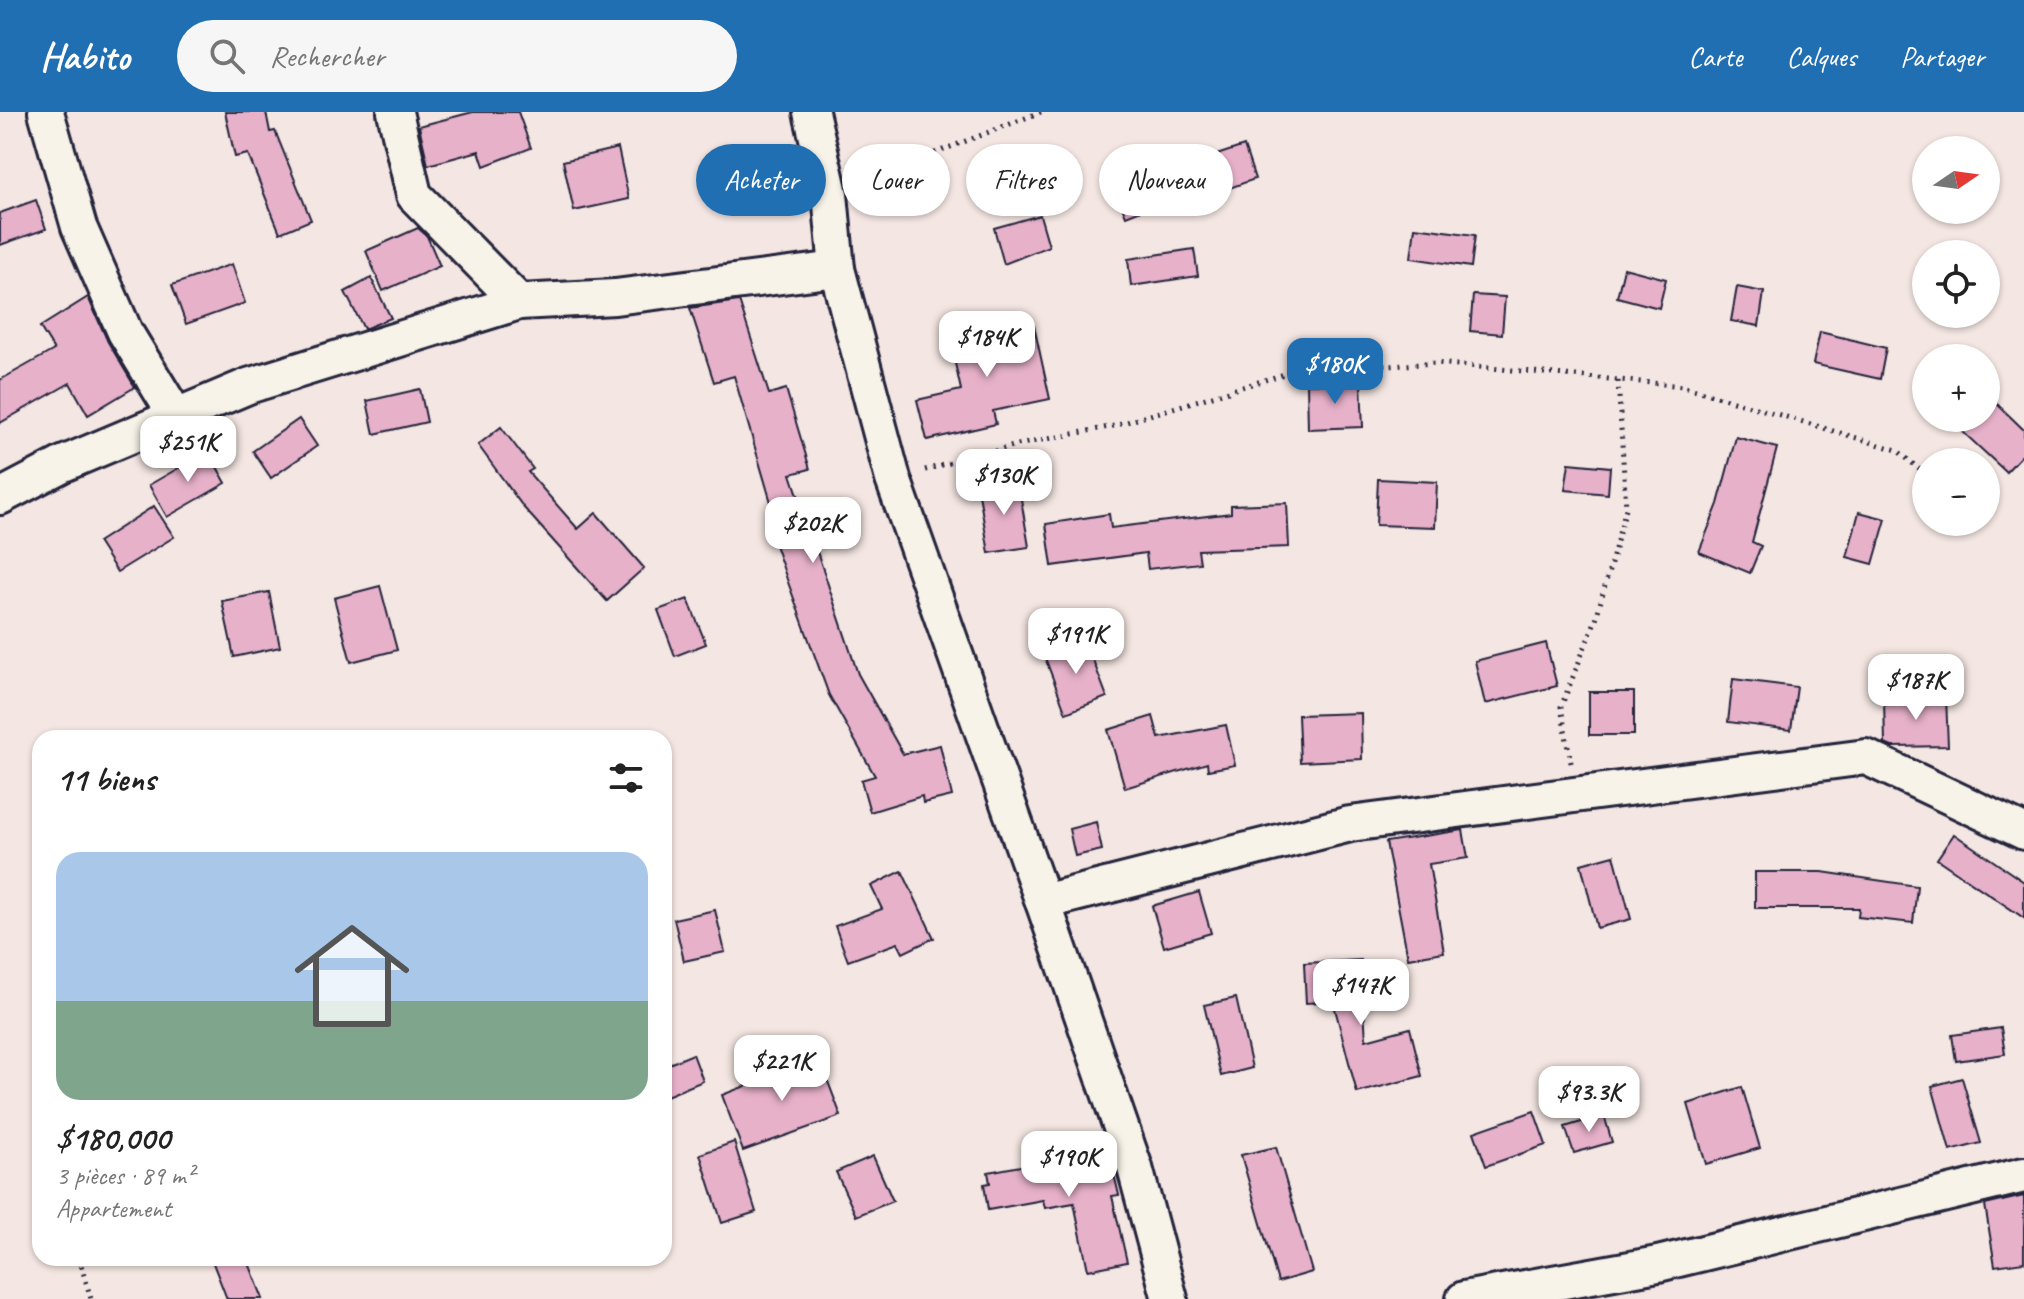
<!DOCTYPE html>
<html lang="fr">
<meta charset="utf-8">
<style>
:root{--surface:#fff;--page:#f6f6f6;--text:#222;--muted:#767676;--line:#e0e0e0;--accent:#1f6fb2}
body{margin:0;font-family:Caveat,sans-serif;background:var(--page);color:var(--text);height:100vh;display:flex;flex-direction:column;font-size:30px;white-space:nowrap}
*{box-sizing:border-box;margin:0}
p{font-size:26px;color:var(--muted)}
.icon{flex:none;width:44px;height:44px;fill:none;stroke:currentColor;stroke-width:2;stroke-linecap:round;stroke-linejoin:round}
.map{position:relative;flex:1;overflow:hidden}
.sheet{position:absolute;left:32px;top:618px;width:640px;height:536px;display:flex;flex-direction:column;background:var(--surface);border-radius:24px;box-shadow:0 2px 6px #0004}
.sheet>*{flex:none}
.top-card{position:absolute;left:696px;top:32px;width:760px;height:72px;display:flex;gap:16px}
.needle{width:52px;rotate:77deg}
.controls{position:absolute;left:1912px;top:24px;display:grid;gap:16px}
.controls a{display:grid;place-items:center;width:88px;height:88px;border-radius:50%;background:var(--surface);box-shadow:0 2px 6px #0004;font-size:40px}
.price{position:absolute;translate:-50% -68px;padding:0 18px;border-radius:16px;background:#fff;color:#222;font-size:26px;line-height:52px;filter:drop-shadow(0 2px 4px #0008)}
.price::after{content:'';position:absolute;left:50%;top:48px;width:24px;height:18px;margin-left:-12px;background:inherit;clip-path:polygon(0 0,100% 0,50% 100%)}
.price.active{background:var(--accent);color:#fff}
ul{padding:0;list-style:none}
li{display:grid;align-content:center;gap:16px;height:424px;padding:0 24px}
li+li{border-top:2px solid var(--line)}
li span{display:grid;place-items:center;height:248px;border-radius:24px;color:#555}
li>.icon{margin-inline-start:auto}
span .icon{width:144px;height:144px;fill:#fffc;stroke-width:1}
li b{font-size:34px}
h2{display:flex;justify-content:space-between;align-items:center;height:96px;padding:0 24px;font-size:34px}
.tag{padding:0 28px;border-radius:36px;background:var(--surface);box-shadow:0 2px 6px #0004;font-size:28px;line-height:72px}
.tag.active{background:var(--accent);color:#fff}
header{display:flex;align-items:center;gap:48px;box-sizing:border-box;height:112px;padding:0 40px;background:var(--accent);color:#fff}
header strong{font-size:38px}
nav{display:flex;gap:44px;margin-inline-start:auto;font-size:28px}
.search{width:560px;height:72px;background:var(--page);display:flex;align-items:center;gap:20px;box-sizing:border-box;padding:0 28px;border-radius:44px;color:var(--muted);font-size:30px}
.map>svg:first-child{display:block}
.building{fill:#e7b1ca;stroke:#22223b;stroke-width:2}
.lines{fill:none;stroke-linecap:round;stroke-linejoin:round}
.minor-casing{stroke:#22223b;stroke-width:40}
.path{stroke:#22223b;stroke-width:5;stroke-dasharray:2 6;stroke-linecap:butt}
.minor{stroke:#f7f3e8;stroke-width:34}
</style>
<header>
<strong>Habito</strong>
<div class="search"><svg class="icon" aria-label="search" viewBox="0 0 24 24"><circle cx="10" cy="10" r="6"/><path d="M15 15l6 6"/></svg>Rechercher</div>
<nav><a>Carte</a><a>Calques</a><a>Partager</a></nav>
</header>
<div class="map">
<svg width="2024" height="1187" viewBox="0 0 2024 1187">
<rect width="100%" height="100%" fill="#f4e6e2"/>
<filter id="ink" filterUnits="userSpaceOnUse"><feTurbulence type="fractalNoise" baseFrequency=".0125" numOctaves="2"/><feDisplacementMap in="SourceGraphic" scale="16" xChannelSelector="R" yChannelSelector="G"/><feConvolveMatrix kernelMatrix="1 2 1 2 8 2 1 2 1" color-interpolation-filters="sRGB"/></filter>
<g filter="url(#ink)">
<g class="building">
<path d="M225 0H266L270 20 275 19 311 108 280 121 248 42 235 45Z"/>
<path d="M473 0H518L531 36 484 54 479 39 428 53 419 14Z"/>
<path d="M1244 34 1255 67 1207 84 1204 73 1126 104 1112 69 1170 47 1174 57Z"/>
<path d="M618 36 629 87 574 99 563 49Z"/>
<path d="M36 88 46 117 0 133V101Z"/>
<path d="M1040 103 1049 134 1004 152 994 116Z"/>
<path d="M1415 115 1475 123 1471 155 1411 146Z"/>
<path d="M418 116 427 124 440 154 383 179 366 139Z"/>
<path d="M1194 137 1198 164 1131 174 1128 147Z"/>
<path d="M232 152 245 191 186 212 172 173Z"/>
<path d="M1624 156 1666 167 1659 196 1617 185Z"/>
<path d="M371 166 391 206 364 217 345 180Z"/>
<path d="M1737 175 1764 180 1759 214 1731 209Z"/>
<path d="M1473 183 1505 185 1502 222 1470 219Z"/>
<path d="M88 185 108 230 135 275 88 303 70 271 0 311V268L54 238 40 215Z"/>
<path d="M739 189 769 282 786 277 810 357 791 362 858 562 903 642 940 633 952 684 923 691 922 684 870 700 861 668 875 664 829 583 789 473 766 407 775 404 734 264 714 270 690 196Z"/>
<path d="M997 209 1000 221 1034 214 1050 287 993 299 996 312 927 328 917 288 961 278 948 220Z"/>
<path d="M1820 220 1886 236 1880 267 1813 252Z"/>
<path d="M1361 271 1363 315 1308 317 1307 272Z"/>
<path d="M420 277 427 310 374 322 367 289Z"/>
<path d="M1993 288 2024 318V341L2006 360 1963 320 1976 306H1986V295Z"/>
<path d="M299 307 317 334 271 366 253 339Z"/>
<path d="M501 315 533 357 528 360 578 417 596 401 644 456 607 489 524 396 478 333Z"/>
<path d="M1736 325 1777 336 1752 430 1761 434 1750 461 1699 440 1718 392Z"/>
<path d="M208 339 226 371 167 405 149 373Z"/>
<path d="M1569 351 1610 355 1608 382 1565 378Z"/>
<path d="M1378 367 1437 370 1435 415 1376 413Z"/>
<path d="M1018 369 1029 435 989 441 978 376Z"/>
<path d="M1287 391 1289 435 1198 438 1200 451 1148 457 1146 441 1052 454 1046 412 1109 402 1111 416 1231 401V393Z"/>
<path d="M154 394 174 425 117 460 98 430Z"/>
<path d="M1859 400 1886 407 1873 452 1847 445Z"/>
<path d="M380 474 397 538 351 550 334 486Z"/>
<path d="M269 480 280 535 234 545 222 489Z"/>
<path d="M688 487 706 532 675 544 658 498Z"/>
<path d="M1085 527 1107 585 1066 601 1044 543Z"/>
<path d="M1546 531 1557 574 1485 592 1475 549Z"/>
<path d="M1733 567 1797 575 1791 618 1728 610Z"/>
<rect x="1589" y="580" width="45" height="43"/>
<path d="M1946 585 1948 634 1892 635 1885 632 1884 586Z"/>
<path d="M1361 601 1362 647 1300 650 1298 603Z"/>
<path d="M1153 604 1159 626 1226 613 1235 653 1208 658 1207 651 1125 676 1108 618Z"/>
<path d="M1096 710 1102 738 1075 744 1069 717Z"/>
<path d="M1463 718 1468 746 1429 752 1444 840 1408 846 1386 730Z"/>
<path d="M1954 722 2024 770V806L1937 747Z"/>
<path d="M1614 743 1631 807 1597 816 1581 752Z"/>
<path d="M902 759 934 826 903 841 898 831 848 849 835 814 882 797 871 774Z"/>
<path d="M1755 760H1822L1917 774 1913 811 1858 805 1859 796H1755Z"/>
<path d="M1199 780 1211 821 1164 835 1152 794Z"/>
<path d="M715 798 725 840 684 849 674 807Z"/>
<path d="M1361 848 1366 928 1410 916 1422 964 1357 981 1333 889 1306 891 1304 851Z"/>
<path d="M1236 886 1252 956 1221 964 1204 893Z"/>
<path d="M2001 916 2005 942 1956 949 1952 923Z"/>
<path d="M816 938 841 1004 743 1039 722 983 787 958 784 950Z"/>
<path d="M693 942 703 969 664 985V954Z"/>
<path d="M1962 966 1981 1031 1950 1039 1932 974Z"/>
<path d="M1742 975 1760 1036 1706 1052 1688 992Z"/>
<path d="M1534 999 1546 1033 1486 1054 1474 1020Z"/>
<path d="M1604 1003 1612 1030 1574 1041 1565 1015Z"/>
<path d="M734 1030 756 1100 722 1111 700 1042Z"/>
<path d="M1276 1035 1312 1160 1278 1170 1241 1043Z"/>
<path d="M1108 1038 1119 1083 1112 1084 1127 1150 1088 1158 1074 1091 1045 1096 1043 1088 988 1098 984 1072 990 1071 988 1060Z"/>
<path d="M873 1044 893 1089 856 1104 836 1060Z"/>
<path d="M2024 1084V1150L1995 1154 1985 1093Z"/>
<path d="M211 1146H247L263 1187H227Z"/>
</g>
<g class="lines">
<g class="minor-casing">
<g id="minor">
<path d="M46 0 79 115 125 220 176 304"/>
<path d="M395 0 414 83 519 190"/>
<path d="M811 0 830 82 837 157 893 367 1043 790 1350 712 1866 645 2024 720"/>
<path d="M0 385 63 352 248 274 519 190 615 185 837 157"/>
<path d="M1043 790 1135 1056 1170 1187"/>
<path d="M1464 1187 1658 1152 2024 1063"/>
</g>
</g>
<g class="path">
<path d="M860 70 1041 0"/>
<path d="M925 358 1017 333 1114 314 1291 260 1437 251 1683 274 1897 338 1926 363"/>
<path d="M1981 410 1983 411"/>
<path d="M1571 651 1561 595 1596 507 1626 396 1618 268"/>
<path d="M79 1146 91 1187"/>
</g>
<use href="#minor" class="minor"/>
</g>
</g>
</svg>
<div class="controls">
<a><svg class="needle" viewBox="-14 -14 28 28"><path d="M0-13l5 13h-10z" fill="#e53935"/><path d="M0 13l5-13h-10z" fill="#767676"/></svg></a>
<a><svg class="icon" aria-label="locate" viewBox="0 0 24 24"><circle cx="12" cy="12" r="6"/><path d="M12 2v4M12 18v4M2 12h4M18 12h4"/></svg></a>
<a>+</a>
<a>−</a>
</div>
<b class="price" style="left:987px;top:267px">$184K</b>
<b class="price active" style="left:1335px;top:294px">$180K</b>
<b class="price" style="left:188px;top:372px">$251K</b>
<b class="price" style="left:1004px;top:405px">$130K</b>
<b class="price" style="left:813px;top:453px">$202K</b>
<b class="price" style="left:1076px;top:564px">$191K</b>
<b class="price" style="left:1916px;top:610px">$187K</b>
<b class="price" style="left:1361px;top:915px">$147K</b>
<b class="price" style="left:782px;top:991px">$221K</b>
<b class="price" style="left:1589px;top:1022px">$93.3K</b>
<b class="price" style="left:1069px;top:1087px">$190K</b>
<div class="top-card">
<a class="tag active">Acheter</a>
<a class="tag">Louer</a>
<a class="tag">Filtres</a>
<a class="tag">Nouveau</a>
</div>
<section class="sheet">
<h2>11 biens<svg class="icon" aria-label="filters" viewBox="0 0 24 24"><path d="M4 7h16M4 17h16"/><circle cx="9" cy="7" r="2"/><circle cx="15" cy="17" r="2"/></svg></h2>
<ul>
<li><span style="background:linear-gradient(#a9c7e8 60%,#7fa58c 0)"><svg class="icon" aria-label="home" viewBox="0 0 24 24"><path d="M3 11l9-7 9 7M6 9v11h12V9"/></svg></span><div><b>$180,000</b><p>3 pièces · 89 m²</p><p>Appartement</p></div></li>
</ul>
</section>
</div>
